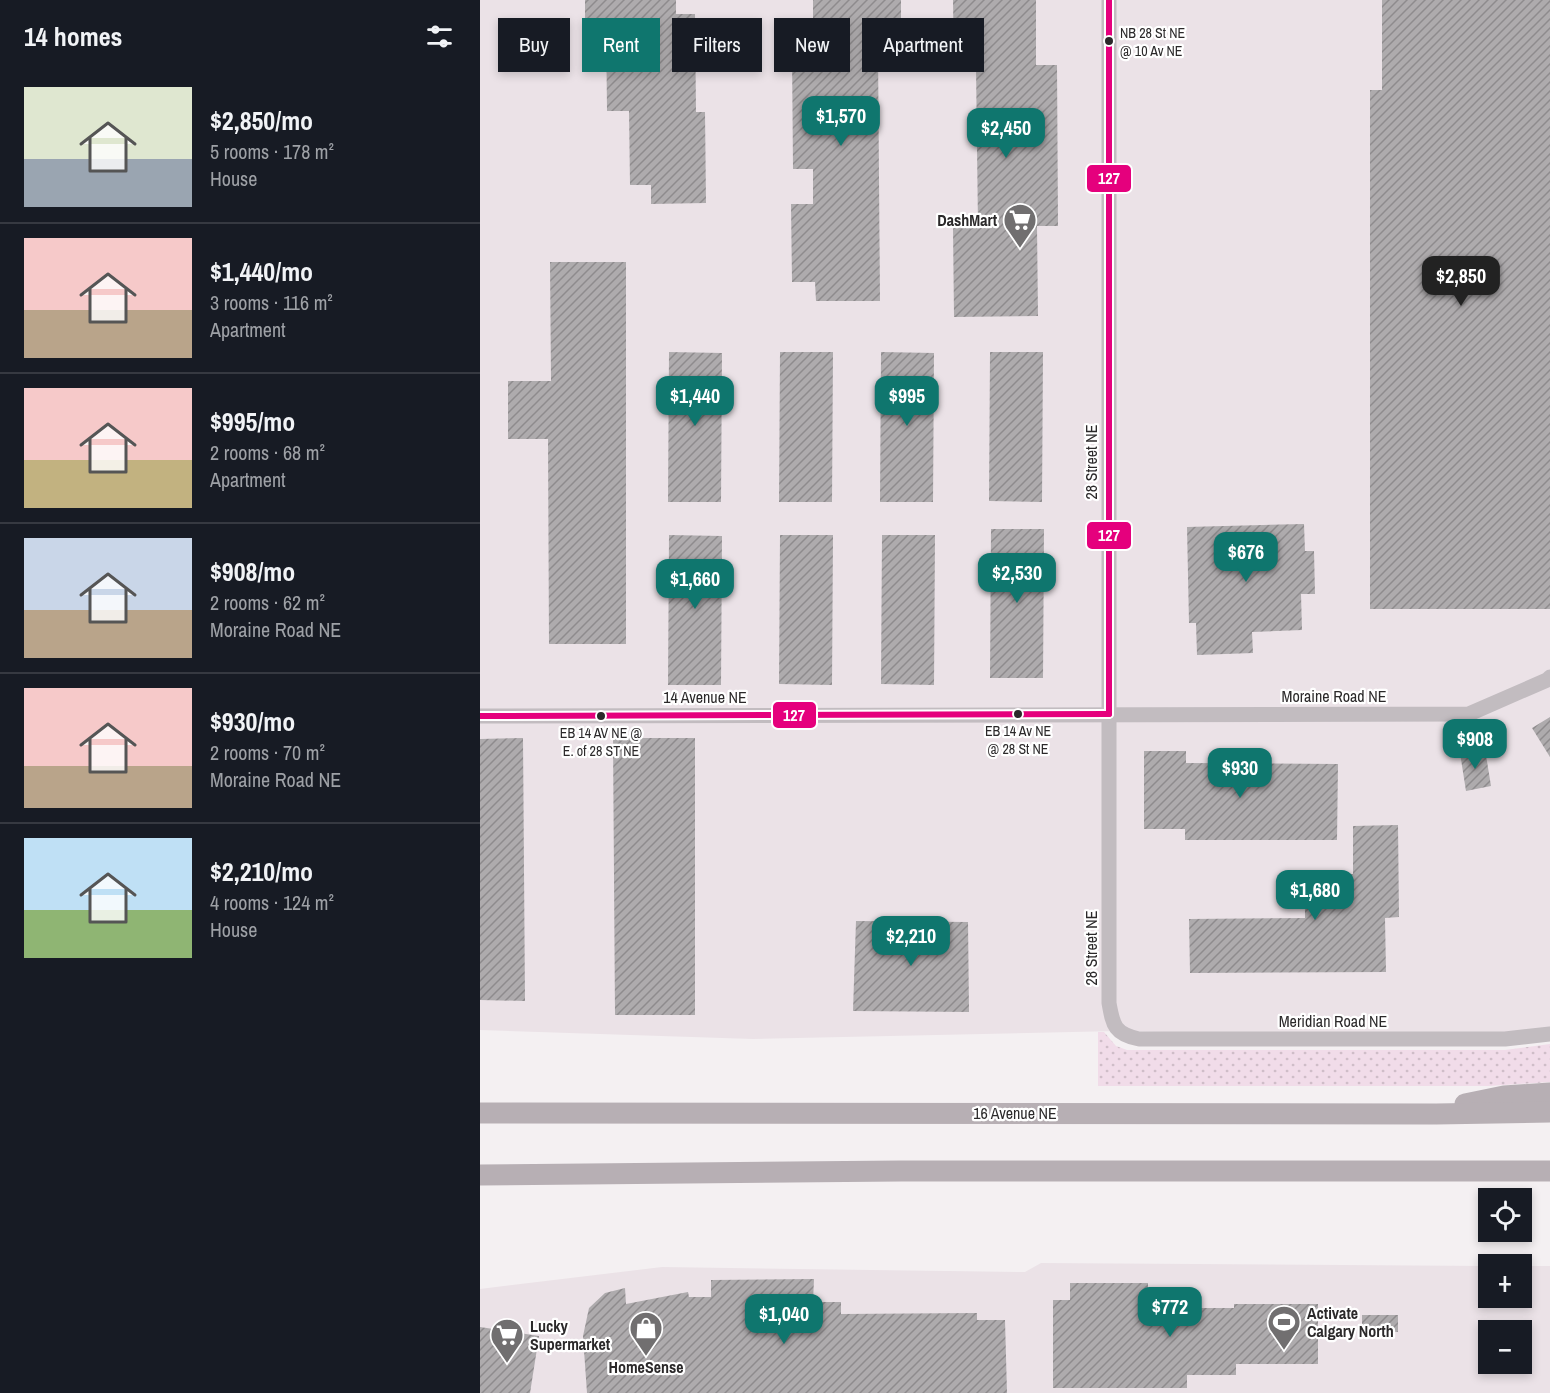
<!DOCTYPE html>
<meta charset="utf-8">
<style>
:root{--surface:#171b24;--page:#242831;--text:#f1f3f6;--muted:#9ea1a6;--line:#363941;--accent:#0f766e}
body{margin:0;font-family:"Archivo Narrow",sans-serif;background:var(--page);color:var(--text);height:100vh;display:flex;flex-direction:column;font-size:22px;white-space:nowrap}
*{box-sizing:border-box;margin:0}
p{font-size:20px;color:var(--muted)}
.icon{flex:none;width:33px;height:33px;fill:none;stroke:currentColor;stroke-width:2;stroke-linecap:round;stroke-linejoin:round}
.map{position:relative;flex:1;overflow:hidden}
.details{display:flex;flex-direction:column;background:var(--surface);width:480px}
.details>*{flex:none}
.guide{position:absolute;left:18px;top:18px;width:570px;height:54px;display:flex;gap:12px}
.fabs{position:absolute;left:998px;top:1188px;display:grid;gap:12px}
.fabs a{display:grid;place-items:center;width:54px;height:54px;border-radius:0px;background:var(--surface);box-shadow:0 3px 9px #0003;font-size:30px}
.price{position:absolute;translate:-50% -51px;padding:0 14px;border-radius:12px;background:var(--accent);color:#fff;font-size:20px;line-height:39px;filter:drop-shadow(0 2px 3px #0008)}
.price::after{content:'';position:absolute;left:50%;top:36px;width:18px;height:14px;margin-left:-9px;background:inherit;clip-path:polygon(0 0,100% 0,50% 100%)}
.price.current{background:#222;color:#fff}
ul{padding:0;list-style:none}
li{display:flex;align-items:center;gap:18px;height:150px;padding:0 24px}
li+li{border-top:2px solid var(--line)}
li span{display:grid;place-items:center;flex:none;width:168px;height:120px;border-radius:0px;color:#555}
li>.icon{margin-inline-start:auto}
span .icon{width:72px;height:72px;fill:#fffc;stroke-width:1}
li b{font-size:26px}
h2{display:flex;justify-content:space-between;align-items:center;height:72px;padding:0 24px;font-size:26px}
.chip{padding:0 21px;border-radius:0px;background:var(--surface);box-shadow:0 3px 9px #0003;font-size:21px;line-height:54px}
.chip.current{background:var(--accent);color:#fff}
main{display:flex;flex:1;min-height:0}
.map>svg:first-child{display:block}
.built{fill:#ebe2e7;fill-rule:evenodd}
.grass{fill:url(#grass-dots)}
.building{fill:url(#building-hatch)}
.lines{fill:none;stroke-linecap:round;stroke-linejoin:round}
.minor{stroke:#c2bcc0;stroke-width:15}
.highway{stroke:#b7afb4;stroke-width:21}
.bus-1-casing{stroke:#fff;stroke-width:10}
.bus-1{stroke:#e5007d;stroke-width:6}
.bus-dot{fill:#2b292a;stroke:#fff;stroke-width:2}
.labels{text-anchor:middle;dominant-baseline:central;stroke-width:4.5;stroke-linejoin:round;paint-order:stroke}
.bus-label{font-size:14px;fill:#2b292a;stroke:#fff}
.poi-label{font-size:16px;font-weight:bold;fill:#2b292a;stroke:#fff;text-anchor:start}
.street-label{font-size:16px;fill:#2b292a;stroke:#fff}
.line-badge{stroke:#fff;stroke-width:2}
.badge-label{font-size:16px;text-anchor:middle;font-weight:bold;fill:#fff}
</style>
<main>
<section class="details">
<h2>14 homes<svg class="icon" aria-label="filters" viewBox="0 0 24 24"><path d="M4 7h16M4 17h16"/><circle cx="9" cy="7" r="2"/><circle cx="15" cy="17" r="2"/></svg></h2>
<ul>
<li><span style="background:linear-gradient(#dfe7d0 60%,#9aa5b1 0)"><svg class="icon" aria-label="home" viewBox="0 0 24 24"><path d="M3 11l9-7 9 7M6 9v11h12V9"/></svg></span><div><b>$2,850/mo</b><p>5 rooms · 178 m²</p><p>House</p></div></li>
<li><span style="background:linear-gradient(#f6c9c9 60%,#b9a48a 0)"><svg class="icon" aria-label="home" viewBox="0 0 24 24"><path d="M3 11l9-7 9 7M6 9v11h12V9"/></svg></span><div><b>$1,440/mo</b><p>3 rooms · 116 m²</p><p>Apartment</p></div></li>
<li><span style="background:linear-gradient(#f6c9c9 60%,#c2b280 0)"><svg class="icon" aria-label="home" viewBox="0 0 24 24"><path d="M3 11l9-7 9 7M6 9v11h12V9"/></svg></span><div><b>$995/mo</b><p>2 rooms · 68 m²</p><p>Apartment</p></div></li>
<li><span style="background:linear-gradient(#c9d6e8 60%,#b9a48a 0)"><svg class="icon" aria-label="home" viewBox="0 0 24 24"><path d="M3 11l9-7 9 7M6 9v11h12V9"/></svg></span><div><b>$908/mo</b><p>2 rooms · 62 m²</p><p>Moraine Road NE</p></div></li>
<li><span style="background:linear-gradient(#f6c9c9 65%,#b9a48a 0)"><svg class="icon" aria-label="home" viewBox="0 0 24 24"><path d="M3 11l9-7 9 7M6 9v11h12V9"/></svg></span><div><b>$930/mo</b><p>2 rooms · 70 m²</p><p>Moraine Road NE</p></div></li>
<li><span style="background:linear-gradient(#bfe0f5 60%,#8fb573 0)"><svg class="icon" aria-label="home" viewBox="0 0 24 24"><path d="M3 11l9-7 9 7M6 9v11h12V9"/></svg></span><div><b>$2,210/mo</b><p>4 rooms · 124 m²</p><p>House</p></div></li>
</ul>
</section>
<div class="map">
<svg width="1070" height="1393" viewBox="0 0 1070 1393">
<defs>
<pattern id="grass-dots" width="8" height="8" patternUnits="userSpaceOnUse" patternTransform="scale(1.5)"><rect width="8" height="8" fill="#f1dce9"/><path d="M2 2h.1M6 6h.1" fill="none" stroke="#cfbdc8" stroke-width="1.8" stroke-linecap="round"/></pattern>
<pattern id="building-hatch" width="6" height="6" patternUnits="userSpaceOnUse" patternTransform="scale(1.5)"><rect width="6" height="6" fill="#aeabad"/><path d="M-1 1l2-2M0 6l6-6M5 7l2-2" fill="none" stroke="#8e8b8d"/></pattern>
</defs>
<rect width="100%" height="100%" fill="#f4f0f2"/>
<g class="built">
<path d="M0 0H1070V1034L1025 1039 638 1031 273 1039 0 1030Z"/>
<path d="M561 1263 1008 1266V1298H1041V1266H1070V1393H0V1289L182 1267 545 1272ZM1008 1330H1041V1364H1008Z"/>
</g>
<path class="grass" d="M618 1032H624L636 1046 647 1050H1025L1070 1044V1082L1009 1086H618Z"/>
<g class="building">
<path d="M105 0H196V14H215L216 112H225L226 203 171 204V185H150L149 111H127L126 18H105Z"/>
<path d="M333 0H421V50L398 51 400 301H336L335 282H312L311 204H333V169H313L312 53 333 52Z"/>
<path d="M473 0H556V65H577L578 226H557L558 316 474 317 473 227H498L496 66H474Z"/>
<path d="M902 0H1070V609H890V90H902Z"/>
<path d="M70 262H146V644H69L68 439H28V381H71Z"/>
<path d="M189 352 242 353 241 502H188Z"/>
<path d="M300 352H353L352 502H299Z"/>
<path d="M401 352 454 353 453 502H400Z"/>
<path d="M510 352H563L562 502 509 501Z"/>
<path d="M824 524 825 551H834L835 594H821L822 630 772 632 773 653 717 655 716 623H709L707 527Z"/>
<path d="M511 529H564L563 678H510Z"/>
<path d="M189 535 242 536 241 685H188Z"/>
<path d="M300 535H353L352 685 299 684Z"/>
<path d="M402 535H455L454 685 401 684Z"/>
<path d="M1070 717V757L1052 728Z"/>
<path d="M43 738 45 1001 0 1000V739Z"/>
<path d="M133 738H215V1015H135Z"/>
<path d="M1005 749 1011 786 986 791 980 753Z"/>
<path d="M664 751H706V763L858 764 857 840H705V829H664Z"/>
<path d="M918 825 919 917 905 918 906 972 710 973 709 919 825 918V874H873V826Z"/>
<path d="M376 921 488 922 489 1012 373 1011Z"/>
<path d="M334 1279 333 1302H361V1314L497 1313V1320H525L527 1393H107L103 1336 109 1308 125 1293 145 1288 146 1304 208 1292 209 1297H231V1280Z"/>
<path d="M590 1283H668V1301H714V1308H754V1304H838V1364H756V1375H707V1388H573V1300H590Z"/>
<rect x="882" y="1315" width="36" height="17"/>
<path d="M0 1327 59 1336 50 1393H0Z"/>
</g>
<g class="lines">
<g class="minor">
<path d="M629 0V1003C633 1026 635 1034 659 1039H1025L1070 1034"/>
<path d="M0 716 989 714 1067 680 1070 677"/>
</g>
<g class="highway">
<path d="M985 1104 1024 1096 1070 1093"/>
<path d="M0 1113 956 1114 1070 1112"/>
<path d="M0 1175 421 1171H1070"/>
</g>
<g class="bus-1-casing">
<g id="bus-1">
<path d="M629 0V714"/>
<path d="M0 716 629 714"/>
</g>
</g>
<use href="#bus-1" class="bus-1"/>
</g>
<defs>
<g id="supermarket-pin" transform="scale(1.725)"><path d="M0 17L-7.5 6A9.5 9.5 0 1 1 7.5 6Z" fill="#716f70" stroke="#fff"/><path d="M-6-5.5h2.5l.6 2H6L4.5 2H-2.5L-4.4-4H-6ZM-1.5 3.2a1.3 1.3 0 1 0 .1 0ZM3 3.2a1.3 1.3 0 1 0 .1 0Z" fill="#fff"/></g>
<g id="stadium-pin" transform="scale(1.725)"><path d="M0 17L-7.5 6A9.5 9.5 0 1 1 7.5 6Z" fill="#716f70" stroke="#fff"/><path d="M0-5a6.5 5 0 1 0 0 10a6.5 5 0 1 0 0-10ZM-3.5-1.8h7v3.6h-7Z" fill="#fff"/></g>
<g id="shop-pin" transform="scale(1.725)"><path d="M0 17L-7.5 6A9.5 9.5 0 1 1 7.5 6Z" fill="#716f70" stroke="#fff"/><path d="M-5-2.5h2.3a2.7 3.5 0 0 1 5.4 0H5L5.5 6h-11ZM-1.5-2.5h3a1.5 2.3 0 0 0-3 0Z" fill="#fff"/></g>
</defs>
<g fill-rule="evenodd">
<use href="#supermarket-pin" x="540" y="220"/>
<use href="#stadium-pin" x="804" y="1322"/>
<use href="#shop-pin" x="166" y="1328"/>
<use href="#supermarket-pin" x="27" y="1335"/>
</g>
<g class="bus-dot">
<circle cx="629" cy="41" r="5"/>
<circle cx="538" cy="714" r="5"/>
<circle cx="121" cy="716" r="5"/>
</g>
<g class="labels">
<g class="bus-label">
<text x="640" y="33" text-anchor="start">NB 28 St NE<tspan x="640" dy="18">@ 10 Av NE</tspan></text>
<text x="538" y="731">EB 14 Av NE<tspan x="538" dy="18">@ 28 St NE</tspan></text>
<text x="121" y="733">EB 14 AV NE @<tspan x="121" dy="18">E. of 28 ST NE</tspan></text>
</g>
<g class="poi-label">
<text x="517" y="220" text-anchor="end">DashMart</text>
<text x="827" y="1313">Activate<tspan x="827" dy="18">Calgary North</tspan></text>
<text x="50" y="1326">Lucky<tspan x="50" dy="18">Supermarket</tspan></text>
<text x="166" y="1367" text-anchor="middle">HomeSense</text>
</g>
<g class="street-label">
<text transform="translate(611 462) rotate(-90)">28 Street NE</text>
<text x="854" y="696">Moraine Road NE</text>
<text x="225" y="697">14 Avenue NE</text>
<text transform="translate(611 948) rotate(-90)">28 Street NE</text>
<text x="853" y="1021">Meridian Road NE</text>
<text x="535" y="1113">16 Avenue NE</text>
</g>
</g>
<g class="line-badge">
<rect x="606" y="164" width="46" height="29" rx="6" fill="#e5007d"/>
<rect x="606" y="521" width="46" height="29" rx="6" fill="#e5007d"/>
<rect x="292" y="701" width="45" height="28" rx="6" fill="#e5007d"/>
</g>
<g class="badge-label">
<text x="629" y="184">127</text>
<text x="629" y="541">127</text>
<text x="314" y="721">127</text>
</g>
</svg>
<div class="fabs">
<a><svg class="icon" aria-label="locate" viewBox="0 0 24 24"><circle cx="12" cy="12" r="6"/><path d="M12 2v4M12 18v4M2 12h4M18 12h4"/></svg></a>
<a>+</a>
<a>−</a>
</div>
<b class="price" style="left:361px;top:147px">$1,570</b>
<b class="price" style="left:526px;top:159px">$2,450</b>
<b class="price current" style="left:981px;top:307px">$2,850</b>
<b class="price" style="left:215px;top:427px">$1,440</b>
<b class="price" style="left:427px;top:427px">$995</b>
<b class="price" style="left:766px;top:583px">$676</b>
<b class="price" style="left:537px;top:604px">$2,530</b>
<b class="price" style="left:215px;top:610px">$1,660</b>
<b class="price" style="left:995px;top:770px">$908</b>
<b class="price" style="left:760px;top:799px">$930</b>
<b class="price" style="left:835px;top:921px">$1,680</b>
<b class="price" style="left:431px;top:967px">$2,210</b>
<b class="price" style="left:690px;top:1338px">$772</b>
<b class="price" style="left:304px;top:1345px">$1,040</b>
<div class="guide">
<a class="chip">Buy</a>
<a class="chip current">Rent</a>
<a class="chip">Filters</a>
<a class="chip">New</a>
<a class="chip">Apartment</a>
</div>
</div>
</main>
